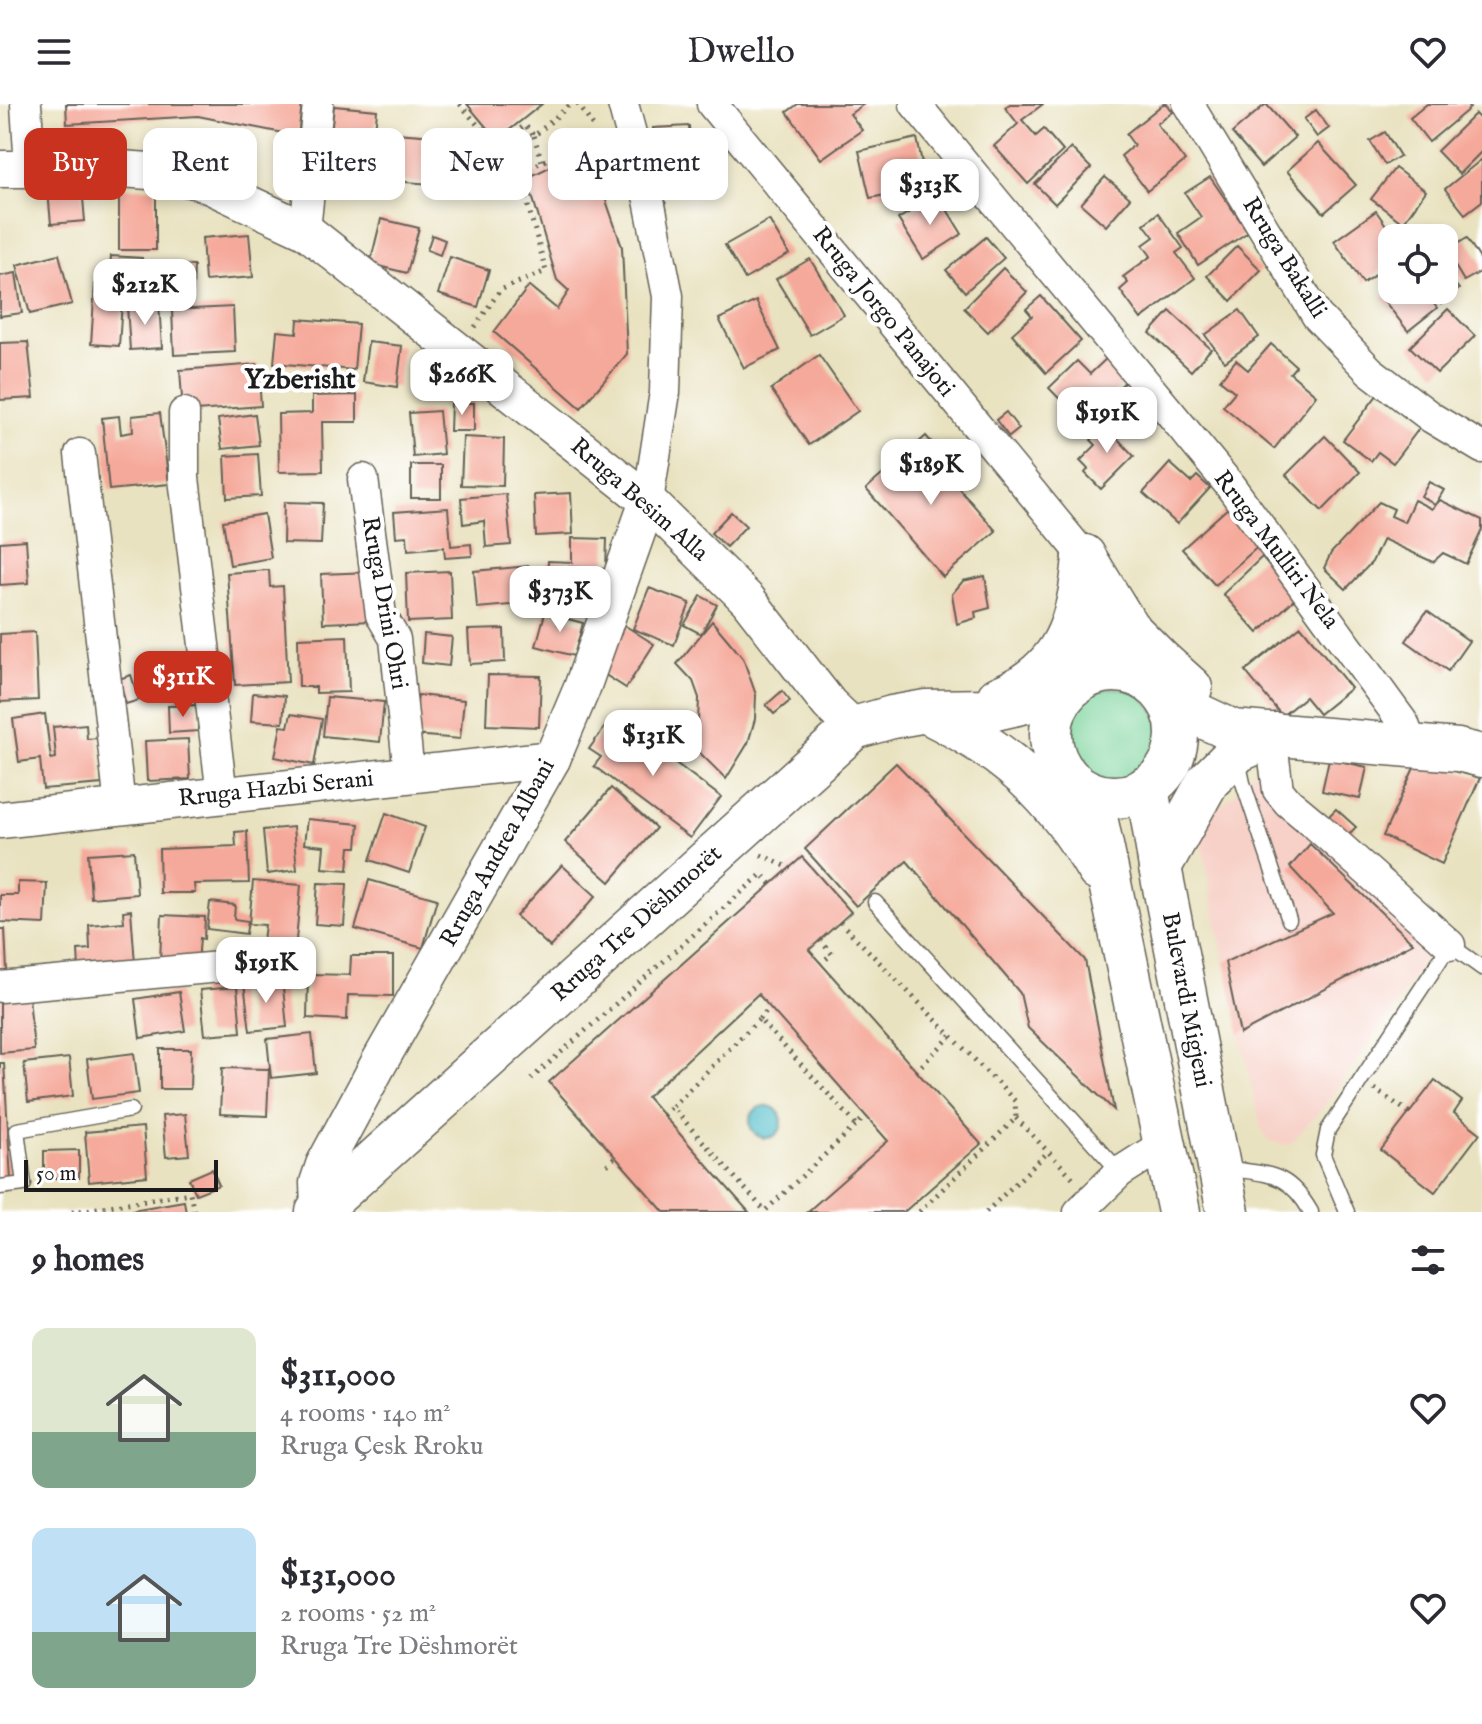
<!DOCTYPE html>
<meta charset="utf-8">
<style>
:root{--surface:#fff;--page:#f7f7f7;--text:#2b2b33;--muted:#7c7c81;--accent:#c8321e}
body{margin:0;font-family:"IM FELL English",serif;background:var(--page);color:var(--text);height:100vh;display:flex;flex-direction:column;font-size:30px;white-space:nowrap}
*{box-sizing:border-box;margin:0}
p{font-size:26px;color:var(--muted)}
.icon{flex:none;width:44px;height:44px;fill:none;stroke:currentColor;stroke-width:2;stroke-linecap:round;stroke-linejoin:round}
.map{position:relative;height:1108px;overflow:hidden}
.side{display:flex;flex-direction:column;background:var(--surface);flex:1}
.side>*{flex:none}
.hud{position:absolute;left:24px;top:24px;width:800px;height:72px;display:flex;gap:16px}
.fabs{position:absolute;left:1378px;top:120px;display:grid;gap:16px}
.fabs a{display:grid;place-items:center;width:80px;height:80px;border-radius:16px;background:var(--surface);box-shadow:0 4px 12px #0003;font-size:40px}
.scale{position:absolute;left:24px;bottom:20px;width:194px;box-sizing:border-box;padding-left:8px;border:4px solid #1c1c1c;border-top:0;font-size:22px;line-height:28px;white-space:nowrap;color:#1c1c1c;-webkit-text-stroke:6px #fff;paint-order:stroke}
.price{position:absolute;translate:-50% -68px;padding:0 18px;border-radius:16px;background:#fff;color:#222;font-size:26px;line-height:52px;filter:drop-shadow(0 2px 4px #0008)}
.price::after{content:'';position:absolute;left:50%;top:48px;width:24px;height:18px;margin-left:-12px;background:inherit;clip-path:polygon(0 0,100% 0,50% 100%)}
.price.current{background:var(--accent);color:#fff}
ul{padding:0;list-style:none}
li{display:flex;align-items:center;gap:24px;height:200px;padding:0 32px}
li span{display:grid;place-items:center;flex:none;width:224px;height:160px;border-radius:16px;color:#555}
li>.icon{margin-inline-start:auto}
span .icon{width:96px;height:96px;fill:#fffc;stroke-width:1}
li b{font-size:34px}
h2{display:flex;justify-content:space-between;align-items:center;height:96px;padding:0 32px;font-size:34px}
.pill{padding:0 28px;border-radius:16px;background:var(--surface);box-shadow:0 4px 12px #0003;font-size:28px;line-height:72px}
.pill.current{background:var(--accent);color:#fff}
header{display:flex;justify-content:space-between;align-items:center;height:104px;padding:0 32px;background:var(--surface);font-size:36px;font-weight:600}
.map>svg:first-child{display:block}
.built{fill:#f7d1c8}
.green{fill:#79d39a;stroke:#4a785b;stroke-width:2}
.water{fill:#50bdc9;stroke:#366c72;stroke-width:2}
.building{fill:#f5a99a}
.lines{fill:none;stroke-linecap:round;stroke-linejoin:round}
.service-casing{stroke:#646155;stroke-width:17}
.minor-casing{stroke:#646155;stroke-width:33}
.tertiary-casing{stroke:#646155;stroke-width:39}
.secondary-casing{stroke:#646155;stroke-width:45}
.path{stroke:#646155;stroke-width:5;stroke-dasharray:2 6;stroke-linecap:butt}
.service{stroke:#fff;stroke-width:14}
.minor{stroke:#fff;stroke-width:30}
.tertiary{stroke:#fff;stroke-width:36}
.secondary{stroke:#fff;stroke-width:42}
.labels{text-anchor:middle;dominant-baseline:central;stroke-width:8;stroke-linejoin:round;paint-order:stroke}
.street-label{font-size:24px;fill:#1c1c1c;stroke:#fff}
.quarter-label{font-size:28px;font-weight:bold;fill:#1c1c1c;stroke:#fff}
</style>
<header><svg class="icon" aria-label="menu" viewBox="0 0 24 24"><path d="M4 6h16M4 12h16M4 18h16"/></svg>Dwello<svg class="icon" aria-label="heart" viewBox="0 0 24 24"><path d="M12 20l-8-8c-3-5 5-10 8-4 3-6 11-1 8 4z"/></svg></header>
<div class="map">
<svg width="1482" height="1108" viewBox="0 0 1482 1108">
<rect width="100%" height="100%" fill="#fff"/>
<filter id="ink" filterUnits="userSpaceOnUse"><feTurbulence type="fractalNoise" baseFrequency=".0125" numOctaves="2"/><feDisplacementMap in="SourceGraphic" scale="16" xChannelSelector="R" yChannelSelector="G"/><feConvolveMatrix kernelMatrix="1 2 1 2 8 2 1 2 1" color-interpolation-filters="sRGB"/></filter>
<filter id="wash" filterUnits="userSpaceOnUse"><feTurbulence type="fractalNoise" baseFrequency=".006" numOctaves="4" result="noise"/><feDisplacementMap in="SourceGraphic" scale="32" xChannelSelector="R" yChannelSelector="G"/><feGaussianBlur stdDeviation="1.8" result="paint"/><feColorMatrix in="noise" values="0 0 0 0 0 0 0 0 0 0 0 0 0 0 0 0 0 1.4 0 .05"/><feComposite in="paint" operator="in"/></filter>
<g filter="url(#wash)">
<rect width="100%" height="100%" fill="#e9e2c0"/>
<path class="built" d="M1261 664 1432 843 1385 917 1320 1007 1289 1041 1269 1037 1261 1024 1218 828 1202 739 1203 715 1234 690 1255 665Z"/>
<circle class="green" cx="1114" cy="631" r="47"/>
<circle class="water" cx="766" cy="1018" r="16"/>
<g id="blocks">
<g class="building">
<path d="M66 0H302L298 32 198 12 67 20Z"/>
<path d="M467 0H542L497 36Z"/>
<path d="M798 0H864L850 10 862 26 821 55 787 8Z"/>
<path d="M1010 0H1043L1022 16 1036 32 1044 25 1063 47 1028 80 994 42 1018 20 1005 3Z"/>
<path d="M1163 0H1167L1173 8 1157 20 1185 57 1147 87 1121 52 1134 41 1126 30Z"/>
<path d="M1266 0 1295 33 1261 63 1232 29Z"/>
<path d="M1427 0H1466L1470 4 1429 38 1410 14Z"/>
<path d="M334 2 377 6 372 64 328 60Z"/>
<path d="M1316 6 1329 24 1317 33 1304 15Z"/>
<path d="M1475 10 1482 17V47L1459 70 1437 47Z"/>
<path d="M689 22 690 35 653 37V24Z"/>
<path d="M1385 28 1400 52 1385 61 1370 37Z"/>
<path d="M395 29 435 32 432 80 392 77Z"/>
<path d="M917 34 923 64 906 68 910 86 870 94 859 47Z"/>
<path d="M1318 39 1356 81 1324 109 1287 67Z"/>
<path d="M588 44 622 143 627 250 581 304 494 228 529 182 557 205 569 187 557 176 527 74Z"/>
<path d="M1071 44 1091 64 1055 100 1035 80Z"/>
<path d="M1482 55V97L1465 110 1445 85Z"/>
<path d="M1395 64 1426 87 1403 119 1371 95Z"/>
<path d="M1105 73 1130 94 1106 122 1081 100Z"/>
<path d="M1210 73 1248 128 1198 161 1178 129 1201 113 1185 89Z"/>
<path d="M82 83 85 117 51 120 48 87Z"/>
<rect x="119" y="84" width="37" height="62"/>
<path d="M938 91 962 130 923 155 898 115Z"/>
<path d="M1376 107 1395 134H1392V159L1363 179 1334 137Z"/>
<path d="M1158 109 1183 144 1176 149 1195 174 1141 215 1120 186 1128 179 1123 173 1151 152 1143 141 1154 133 1144 120Z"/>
<path d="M381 115 419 124 407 169 370 160Z"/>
<path d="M769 116 789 150 745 175 725 141Z"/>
<path d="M249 130 253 173 205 177 202 134Z"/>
<path d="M432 131 445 136 440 151 427 146Z"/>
<path d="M986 133 1004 154 965 188 946 166Z"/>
<path d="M1467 134 1482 158V167L1464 177 1446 147Z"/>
<path d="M1237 142 1261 166 1231 197 1207 172Z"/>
<path d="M59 150 72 200 30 210 17 161Z"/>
<path d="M111 152 142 154 139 199 122 198 119 242 91 240 95 180 109 181Z"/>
<path d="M450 153 489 166 478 203 438 190Z"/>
<path d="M810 155 844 211 810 231 776 175Z"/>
<path d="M158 160 194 162 193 187 156 185Z"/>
<path d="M1003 164 1027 188 988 228 964 204Z"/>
<path d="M1444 167 1459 185 1441 200 1430 186H1444Z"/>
<path d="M16 169 22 209 0 212V172Z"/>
<path d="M1392 186H1423L1437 204 1408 227 1382 194Z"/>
<path d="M1041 192 1081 237 1046 269 1012 230 1032 212 1026 205Z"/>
<path d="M756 197 780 246 744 264 719 215Z"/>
<path d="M159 199 162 244 130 246 127 202Z"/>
<path d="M233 203 235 248 174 251 172 206Z"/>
<path d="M1448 205 1475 232 1437 269 1410 243Z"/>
<path d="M1240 206 1259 233 1225 258 1205 231Z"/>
<path d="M1170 207 1211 245 1191 267 1150 229Z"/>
<path d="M298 215 358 220 354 266 274 259 277 227 297 229Z"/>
<path d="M28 238 34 294 0 296V239Z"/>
<path d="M368 238 402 242 397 283 363 278Z"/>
<path d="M1271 240 1296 262 1290 269 1316 291 1274 345 1223 302 1235 288 1220 276 1236 256 1248 266Z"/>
<path d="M819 251 858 307 809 341 771 285Z"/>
<path d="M1108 253 1129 274 1083 319 1049 284 1077 257 1090 270Z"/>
<path d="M258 260 261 302 183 308 180 266Z"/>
<path d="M1378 290 1421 322 1393 359 1378 348 1371 357 1343 336Z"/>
<path d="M357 291V318H322L323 367 279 368 278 310 312 309V292Z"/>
<path d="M451 299H474V327H450Z"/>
<path d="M439 307 443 350 413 353 409 309Z"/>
<path d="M1006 308 1019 325 1009 333 996 316Z"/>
<path d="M160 309 169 380 109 386 102 314 119 312 121 330 133 328 132 312Z"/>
<path d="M255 310 259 341 222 345 218 315Z"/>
<path d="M1115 312 1123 321 1114 331 1134 352 1101 385 1085 369 1088 365 1080 357 1096 341 1091 336Z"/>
<path d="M926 332 957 368 950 374 996 427 943 473 866 385Z"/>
<path d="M1325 332 1360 368 1322 407 1286 371Z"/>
<path d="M463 333 504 335 503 382 461 381Z"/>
<path d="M258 350 261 392 227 394 225 352Z"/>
<path d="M1170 359 1191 378 1197 372 1210 384 1177 420 1143 389Z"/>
<rect x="411" y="361" width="30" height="33"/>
<path d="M1429 378 1444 386 1435 401 1421 392Z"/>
<path d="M571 389 573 430 536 432 534 391Z"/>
<path d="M506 390 511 441 486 443 484 417 463 420 461 394Z"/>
<path d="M1414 396 1432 405 1440 396 1482 416V426L1466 460 1443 449 1433 458 1383 435 1372 458 1346 485 1324 464 1331 449 1379 398 1394 405 1391 412 1404 418Z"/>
<path d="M284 398 323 399 321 440 283 439Z"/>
<path d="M1229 403 1262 439 1215 481 1182 445Z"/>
<path d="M448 404 451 442 471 440 472 452 445 454 444 443 408 446 407 432 396 433 394 408Z"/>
<path d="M731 408 746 422 726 443 711 429Z"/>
<path d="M264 410 271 454 230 461 223 417Z"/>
<path d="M572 434 607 435 606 465 563 463 562 498 567 466 586 468 581 504 546 503 548 457 572 458Z"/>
<path d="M26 436 29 479 0 481V438Z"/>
<path d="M1262 453 1298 492 1258 529 1223 490Z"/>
<path d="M529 462 532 499 477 504 474 467Z"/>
<path d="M269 466 270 483 283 482 288 578 235 581 227 469Z"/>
<path d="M450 467 452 516 408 518 406 469Z"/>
<path d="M371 468 373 517 323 519 321 470Z"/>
<path d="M985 472 990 504 975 508 976 514 957 520 952 490 963 477Z"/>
<path d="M649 484 690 499 674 541 633 525Z"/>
<path d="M701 492 717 501 701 530 684 521Z"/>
<path d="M1427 507 1469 537 1448 567 1406 537Z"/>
<path d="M545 509 583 519 574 552 536 542Z"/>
<path d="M712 517 743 554 756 591 755 615 748 639 726 675 687 636 698 618 699 594 693 577 677 560Z"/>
<path d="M624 521 654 540 626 584 596 565Z"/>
<path d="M1301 522 1351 584 1319 610 1305 593 1282 612 1245 567Z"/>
<path d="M504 525 505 558 470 560 468 526Z"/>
<path d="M35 528 38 596 0 598V530Z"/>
<path d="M424 530 452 533 449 562 422 559Z"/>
<path d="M347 532 349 588 316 589V583H299L298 534Z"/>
<path d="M131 571 139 596 126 600 119 575Z"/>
<path d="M488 571 541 572 539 623 486 621Z"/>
<path d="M782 587 790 597 774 610 766 601Z"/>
<path d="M253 589 285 592 283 619 251 617Z"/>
<path d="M418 591 464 596 460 635 414 631Z"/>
<path d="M327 593 384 598 380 638 323 632Z"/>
<path d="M198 601V627L169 629 168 602Z"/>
<path d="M45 610 51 655 56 654 53 623 86 620 87 635 98 634 102 680 43 685 40 655 19 658 13 615Z"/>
<path d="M291 610 322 615 314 661 275 653 281 622 288 623Z"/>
<path d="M613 612 721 693 690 734 594 662 601 653 589 645Z"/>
<path d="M188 635 190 675 147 677 145 637Z"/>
<path d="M1329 655 1367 663 1360 695 1322 687Z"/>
<path d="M1418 655 1480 674 1442 760 1383 732Z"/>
<path d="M896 659 1085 856 1114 1006 1028 924 1020 889 907 757 856 802 805 745Z"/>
<path d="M611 684 656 724 610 778 565 738Z"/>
<path d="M1336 705 1356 723 1348 731 1328 713Z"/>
<path d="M386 709 425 723 409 769 370 756Z"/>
<path d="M307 715 359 720 357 743H350L348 766 322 764 324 742 304 740Z"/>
<path d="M293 723 297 766 267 770 263 726Z"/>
<path d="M247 727 249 779 194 780 195 789H160L159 745 236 742 235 728Z"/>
<path d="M1310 740 1413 839 1240 930 1225 858 1333 809 1290 763Z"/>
<path d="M134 747 137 790 91 794 88 750Z"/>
<path d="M802 753 851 808 809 846 981 1040 904 1108H807L888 1037 758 890 647 993 749 1108H664L549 978Z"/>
<path d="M562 761 596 792 550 843 516 812Z"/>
<path d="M369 776 437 795 423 844 355 825Z"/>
<path d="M253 777 301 781 295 847 262 844 265 821 249 820Z"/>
<path d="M18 778 47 779 45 820 0 818V791H18Z"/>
<path d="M318 779 347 780 344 822 315 820Z"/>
<path d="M210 798 235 801 234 815 248 817 246 830 207 825Z"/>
<path d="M131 806 135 860 79 864 78 846 90 845 89 821 124 818 123 807Z"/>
<path d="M162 811 205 813 204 835 200 834 198 859 160 857Z"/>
<path d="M0 825H5L7 867H0Z"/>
<path d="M351 852H393V892L348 891 347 916 307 914 308 870 350 871Z"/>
<path d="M282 874 287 923 250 927 244 879Z"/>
<path d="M237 883 241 928 205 931 200 886Z"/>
<path d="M179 888 185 927 140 934 135 895Z"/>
<path d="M29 893 34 946 0 949V896Z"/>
<path d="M312 930 316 969 271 974 267 935Z"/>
<path d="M160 945H191L190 985H160Z"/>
<path d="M134 949 139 989 92 995 87 955Z"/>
<path d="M69 954 73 992 28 998 24 959Z"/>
<path d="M0 959H4L11 1076H0Z"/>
<path d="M222 964 269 965 267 1012 220 1010Z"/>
<path d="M1435 976 1462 997 1454 1009 1480 1029 1435 1088 1381 1046Z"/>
<path d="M185 1010 189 1051 166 1053 162 1012Z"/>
<path d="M143 1023 147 1072 89 1078 85 1028Z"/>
<path d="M79 1046V1074H44V1047Z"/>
<path d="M212 1065 219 1081 196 1090 189 1075Z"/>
<path d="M184 1097 186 1108H132V1106Z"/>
</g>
</g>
</g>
<g filter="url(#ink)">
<use href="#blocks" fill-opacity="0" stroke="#646155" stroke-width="2"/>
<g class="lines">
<g class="service-casing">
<g id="service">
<path d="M1238 656 1243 679 1289 816"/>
<path d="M875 798 1120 1068"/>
<path d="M1225 1064C1268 1071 1287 1066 1311 1108"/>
<path d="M0 1083 24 1080 17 1026 131 1006"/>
<path d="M1347 1108 1323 1051 1328 1026 1450 841 1482 864"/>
</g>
</g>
<g class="minor-casing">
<g id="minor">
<path d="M26 0 30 64"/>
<path d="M623 0 649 96 668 192 665 288 648 397"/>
<path d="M712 0 1084 452C1096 496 1110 534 1137 571"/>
<path d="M915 0 1228 379 1404 620 1411 641"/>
<path d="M1188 0 1317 212 1370 267 1432 314 1482 344"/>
<path d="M305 126 318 0"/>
<path d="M184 309V374L222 691"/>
<path d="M80 350 120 702"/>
<path d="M363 375 381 511 395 535 409 670"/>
<path d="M1080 577 1097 543V506"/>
<path d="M1276 630 1273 647 1278 686 1288 698 1317 722 1450 841"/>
<path d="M0 883 285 857"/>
<path d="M1079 1108 1120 1068 1164 1040"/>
</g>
</g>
<g class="tertiary-casing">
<g id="tertiary">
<path d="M0 65H121L163 68 202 78 305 126 648 397 748 496 829 600 854 624"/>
<path d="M0 716 552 655"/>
<path d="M319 1106 318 1079 324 1061 380 957 552 655 582 584 648 397"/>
</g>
</g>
<g class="secondary-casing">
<g id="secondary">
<path d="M1084 452 1128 524 1160 556 1191 584"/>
<circle cx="1114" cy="630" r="63"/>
<path d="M998 594C1064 567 1079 518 1084 452"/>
<path d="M1167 596 1233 627 1458 646 1482 652"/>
<path d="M927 608C1005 646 1054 690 1098 766"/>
<path d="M1147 683 1160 763 1228 1108"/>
<path d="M1091 689 1179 1108"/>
<path d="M1160 763 1208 677 1238 647 1276 630"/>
<path d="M317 1108 854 624 892 613 926 607 991 606 1065 589"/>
</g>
</g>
<g class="path">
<path d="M460 0 497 44 525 21 534 32 571 0"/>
<path d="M578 0 593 22"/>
<path d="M534 32 542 58"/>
<path d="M475 223 500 186 546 167 519 69 596 32"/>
<path d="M761 751 790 764"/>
<path d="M840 818 1015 997 1016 1014 919 1108"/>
<path d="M820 836 832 850 821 859"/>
<path d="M759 915 770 903"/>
<path d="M916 967 951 932"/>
<path d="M531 975 762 770 771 780"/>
<path d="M1374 985 1410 1009"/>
<path d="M663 1011 672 1003"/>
<path d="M1016 1014 1076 1077"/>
<path d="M856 1020 759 915 672 1003 765 1107 866 1012"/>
<path d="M607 1061 615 1053"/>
<path d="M72 1108 190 1089 194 1108"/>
<path d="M986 1108 1048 1048"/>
</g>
<use href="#service" class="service"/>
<use href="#minor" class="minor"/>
<use href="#tertiary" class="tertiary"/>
<use href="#secondary" class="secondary"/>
</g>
</g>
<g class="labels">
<g class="street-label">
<text transform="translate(1284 154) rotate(58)">Rruga Bakalli</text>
<text transform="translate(883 208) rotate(51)">Rruga Jorgo Panajoti</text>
<text transform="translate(639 396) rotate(41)">Rruga Besim Alla</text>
<text transform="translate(1276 446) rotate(53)">Rruga Mulliri Nela</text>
<text transform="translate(384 499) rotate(80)">Rruga Drini Ohri</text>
<text transform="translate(276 685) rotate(-6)">Rruga Hazbi Serani</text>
<text transform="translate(498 749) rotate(-61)">Rruga Andrea Albani</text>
<text transform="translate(637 820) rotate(-42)">Rruga Tre Dëshmorët</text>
<text transform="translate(1186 896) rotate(79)">Bulevardi Migjeni</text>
</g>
<g class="quarter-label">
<text x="300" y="276">Yzberisht</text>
</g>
</g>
</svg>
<div class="fabs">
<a><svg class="icon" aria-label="locate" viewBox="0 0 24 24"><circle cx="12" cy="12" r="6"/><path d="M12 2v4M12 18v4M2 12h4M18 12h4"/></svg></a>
</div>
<div class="scale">50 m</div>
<b class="price" style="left:930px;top:123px">$313K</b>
<b class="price" style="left:145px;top:223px">$212K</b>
<b class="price" style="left:462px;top:313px">$266K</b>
<b class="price" style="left:1107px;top:351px">$191K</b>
<b class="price" style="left:931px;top:403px">$189K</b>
<b class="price" style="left:560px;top:530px">$373K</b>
<b class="price current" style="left:183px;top:615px">$311K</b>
<b class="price" style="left:653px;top:674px">$131K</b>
<b class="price" style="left:266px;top:901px">$191K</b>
<div class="hud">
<a class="pill current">Buy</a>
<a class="pill">Rent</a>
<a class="pill">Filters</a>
<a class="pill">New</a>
<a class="pill">Apartment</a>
</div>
</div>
<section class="side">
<h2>9 homes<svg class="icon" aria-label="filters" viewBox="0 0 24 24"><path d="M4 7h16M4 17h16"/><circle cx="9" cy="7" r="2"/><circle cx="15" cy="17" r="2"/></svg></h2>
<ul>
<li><span style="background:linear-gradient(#dfe7d0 65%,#7fa58c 0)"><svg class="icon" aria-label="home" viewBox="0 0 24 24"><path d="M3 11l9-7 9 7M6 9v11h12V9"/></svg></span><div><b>$311,000</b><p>4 rooms · 140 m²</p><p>Rruga Çesk Rroku</p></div><svg class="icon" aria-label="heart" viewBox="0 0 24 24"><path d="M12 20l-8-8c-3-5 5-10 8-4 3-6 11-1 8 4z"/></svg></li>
<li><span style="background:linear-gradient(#bfe0f5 65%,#7fa58c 0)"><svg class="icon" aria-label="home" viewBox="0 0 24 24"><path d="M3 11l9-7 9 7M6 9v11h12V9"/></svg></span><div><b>$131,000</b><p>2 rooms · 52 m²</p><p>Rruga Tre Dëshmorët</p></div><svg class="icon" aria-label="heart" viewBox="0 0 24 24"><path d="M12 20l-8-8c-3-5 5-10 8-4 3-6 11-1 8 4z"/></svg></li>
</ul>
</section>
